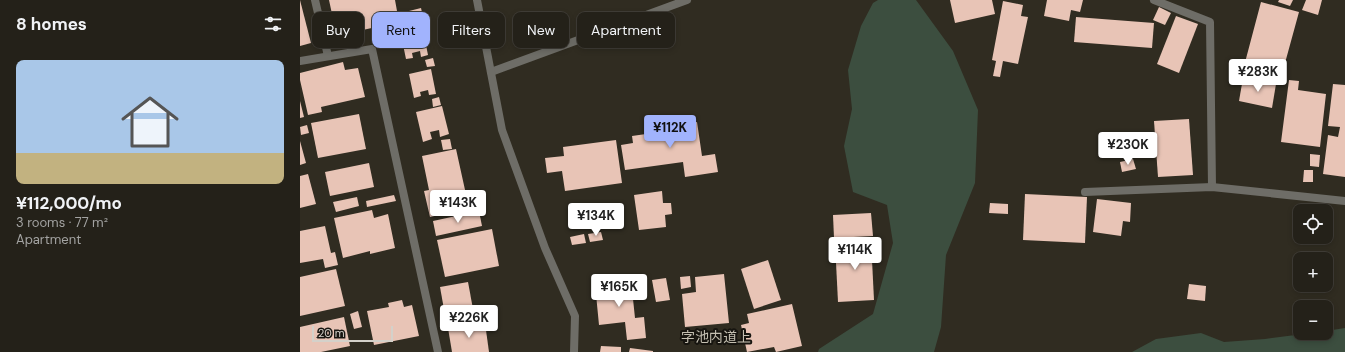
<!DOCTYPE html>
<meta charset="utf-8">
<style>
:root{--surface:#242119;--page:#302e26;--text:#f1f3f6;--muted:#a3a3a2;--line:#413e38;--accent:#a1b3fd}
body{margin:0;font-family:"DM Sans","Noto Sans JP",sans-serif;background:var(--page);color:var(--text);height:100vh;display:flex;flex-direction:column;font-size:15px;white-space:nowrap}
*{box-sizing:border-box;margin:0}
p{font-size:13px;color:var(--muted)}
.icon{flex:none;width:22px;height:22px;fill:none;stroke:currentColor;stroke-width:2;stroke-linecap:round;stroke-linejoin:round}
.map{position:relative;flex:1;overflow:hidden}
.side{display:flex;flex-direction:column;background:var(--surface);width:300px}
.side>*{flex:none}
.banner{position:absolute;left:12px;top:12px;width:380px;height:36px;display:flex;gap:8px}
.fabs{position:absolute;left:993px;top:204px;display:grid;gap:8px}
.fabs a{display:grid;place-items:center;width:40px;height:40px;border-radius:8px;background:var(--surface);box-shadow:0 2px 6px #0003,0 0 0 1px var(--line);font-size:20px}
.scale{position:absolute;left:12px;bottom:10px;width:81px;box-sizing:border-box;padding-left:4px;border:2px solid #d4d1ca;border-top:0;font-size:11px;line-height:14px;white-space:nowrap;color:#d4d1ca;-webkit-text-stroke:3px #171510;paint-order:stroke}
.price{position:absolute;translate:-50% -34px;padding:0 9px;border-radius:4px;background:#fff;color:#222;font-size:13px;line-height:26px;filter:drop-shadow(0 1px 2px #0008)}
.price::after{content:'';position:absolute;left:50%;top:24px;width:12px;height:9px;margin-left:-6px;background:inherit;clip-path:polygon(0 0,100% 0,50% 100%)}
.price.selected{background:var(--accent);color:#111}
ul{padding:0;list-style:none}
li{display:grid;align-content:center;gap:8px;height:212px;padding:0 16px}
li+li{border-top:1px solid var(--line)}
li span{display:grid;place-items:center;height:124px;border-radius:8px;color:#555}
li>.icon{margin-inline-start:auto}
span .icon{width:72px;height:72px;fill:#fffc;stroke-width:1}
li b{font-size:17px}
h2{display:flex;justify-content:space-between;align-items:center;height:48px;padding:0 16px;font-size:17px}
.tag{padding:0 14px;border-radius:8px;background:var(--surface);box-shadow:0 2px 6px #0003,0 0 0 1px var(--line);font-size:14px;line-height:36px}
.tag.selected{background:var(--accent);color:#111}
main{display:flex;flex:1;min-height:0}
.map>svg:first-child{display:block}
.green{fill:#3c4e3f}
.building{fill:#e8c4b6}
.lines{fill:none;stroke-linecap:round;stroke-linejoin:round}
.minor{stroke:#6e6d67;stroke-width:8}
.tertiary{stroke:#6e6d67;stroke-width:8}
.labels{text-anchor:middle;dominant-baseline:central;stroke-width:4;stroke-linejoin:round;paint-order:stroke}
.quarter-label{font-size:14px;fill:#c4bfb1;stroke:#171510}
</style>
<main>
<section class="side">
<h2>8 homes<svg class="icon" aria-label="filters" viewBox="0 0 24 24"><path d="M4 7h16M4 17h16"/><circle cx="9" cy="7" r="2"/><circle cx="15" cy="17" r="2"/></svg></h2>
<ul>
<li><span style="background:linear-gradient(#a9c7e8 75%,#c2b280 0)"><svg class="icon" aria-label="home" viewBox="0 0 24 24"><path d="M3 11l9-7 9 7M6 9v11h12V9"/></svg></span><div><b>¥112,000/mo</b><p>3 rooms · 77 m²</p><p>Apartment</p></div></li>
</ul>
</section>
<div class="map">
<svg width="1045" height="352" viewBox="0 0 1045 352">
<rect width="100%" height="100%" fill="#302c21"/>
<g class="green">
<path d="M578 0H616L653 51 678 110 675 183 646 255 641 327 634 352H518L519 349 573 314 593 243 587 205 553 192 544 146 552 109 548 70 561 26 573 3Z"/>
<path d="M1045 328V352H832L856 339 901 333 924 342 965 339 1011 333H1026V331Z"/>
</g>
<g class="building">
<path d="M0 0 11 43 0 46Z"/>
<path d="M29 0H95L99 22 49 33 48 26 35 28Z"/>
<path d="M650 0H692L695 14 655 23Z"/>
<path d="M747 0H783L780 12 771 10 769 21 744 16Z"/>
<path d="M979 0H993L990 6 978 2Z"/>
<path d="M1006 0H1022L1018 15 1002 10Z"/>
<path d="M703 1 723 5 721 16 728 17 718 64 703 61 700 77 693 76 696 61 692 60Z"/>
<path d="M961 2 999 12 982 74 968 70 966 76 943 70Z"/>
<path d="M859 7 871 13 865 25 853 20Z"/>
<path d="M121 8 124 21 112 24 109 11Z"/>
<path d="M876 16 898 24 879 73 857 64Z"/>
<path d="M776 17 854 23 852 48 774 42Z"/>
<path d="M123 30 128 55 121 57 120 51 112 53 113 58 106 59 101 35Z"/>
<path d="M133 58 135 66 127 67 125 60Z"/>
<path d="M43 62 45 70 58 68 65 97 21 107 22 112 8 115 0 80V73Z"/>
<path d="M131 69 136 94 129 95 128 90 120 92 121 96 114 98 109 74Z"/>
<path d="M943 78 976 84 972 108 939 101Z"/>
<path d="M989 80 999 81 998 90 1026 94 1020 147 981 142Z"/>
<path d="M1033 84 1045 85V177L1023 174 1028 135 1038 137 1040 127 1028 126Z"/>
<path d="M139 97 141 105 133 107 132 99Z"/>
<path d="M0 101 4 117 0 118Z"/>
<path d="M142 106 149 134 140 137 139 130 130 132 132 139 123 142 116 112Z"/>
<path d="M59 114 66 149 18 158 11 123Z"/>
<path d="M889 119 893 175 858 177 854 121Z"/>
<path d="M377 120 378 125 397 122 402 156 415 154 418 172 385 177 383 162 325 170 321 145 333 143 332 136 353 133 351 124Z"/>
<path d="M7 125 9 133 1 135 0 127Z"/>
<path d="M150 139 152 149 143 150 141 140Z"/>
<path d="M316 140 322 183 265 191 262 171 247 173 245 158 264 156 263 147Z"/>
<path d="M0 141 6 163 0 165Z"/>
<path d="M156 149 169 208 130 217 124 191 129 190 122 156Z"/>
<path d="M1010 154 1020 155 1019 167 1010 166Z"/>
<path d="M833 159 836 169 822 172 820 162Z"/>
<path d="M69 163 74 187 30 196 25 172Z"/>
<path d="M1004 170H1013V182H1003Z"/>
<path d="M8 174 16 204 0 208V176Z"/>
<path d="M362 191 363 203H371L372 214 365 215 366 227 339 230 334 195Z"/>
<path d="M725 194 787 197 785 243 723 240Z"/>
<path d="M94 195 96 201 67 207 66 201Z"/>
<path d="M57 197 59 206 36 212 33 202Z"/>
<path d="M797 199 831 203 830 222 823 221 821 236 793 232Z"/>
<path d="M690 203 708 204V214L689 213Z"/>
<path d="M72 210 74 218 88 214 95 248 70 254V251L43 258 34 218Z"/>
<path d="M179 211 182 226 136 236 133 221Z"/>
<path d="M571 213 573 236 534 238 533 215Z"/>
<path d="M25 226 31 253 35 252 38 265 25 268 23 259 0 263V231Z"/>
<path d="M192 229 199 266 145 277 137 240Z"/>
<path d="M301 232 303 240 290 242 288 234Z"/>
<path d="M284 234 286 243 272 245 270 237Z"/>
<path d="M571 240 574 300 538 302 535 243Z"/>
<path d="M468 260 481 300 454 309 441 269Z"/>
<path d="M36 269 45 306 0 316V277Z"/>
<path d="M424 274 429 323 385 327 382 294 396 292 395 277Z"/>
<path d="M390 276 391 287 381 289 380 277Z"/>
<path d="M366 278 370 300 356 302 352 280Z"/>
<path d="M331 280 335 318 344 317 346 338 327 340 325 322 299 325 295 284Z"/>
<path d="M168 282 173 309 145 315 140 287Z"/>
<path d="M889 284 906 286 905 301 887 299Z"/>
<path d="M102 300 104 307 112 305 119 336 74 345 67 311 89 307 88 303Z"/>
<path d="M492 304 502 346 476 352 474 347 447 352 441 325 449 323 447 314Z"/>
<path d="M58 311 62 327 54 329 50 314Z"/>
<path d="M44 317 50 346 21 352H0V327Z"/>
<path d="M185 323 189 352H152L148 328Z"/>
<path d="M301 346 321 347V352H300Z"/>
<path d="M330 348 353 351V352H329Z"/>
</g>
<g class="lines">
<g class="minor">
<path d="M15 0 28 56"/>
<path d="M854 0 910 22 912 187"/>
<path d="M0 61 72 49 138 352"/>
<path d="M191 72 387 0"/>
<path d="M785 192 912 187 1045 201"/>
</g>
<path class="tertiary" d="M177 0 202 130 245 248 275 316 274 352"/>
</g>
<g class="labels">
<g class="quarter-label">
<text x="416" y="337">字池内道上</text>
</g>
</g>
</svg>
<div class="fabs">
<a><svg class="icon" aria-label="locate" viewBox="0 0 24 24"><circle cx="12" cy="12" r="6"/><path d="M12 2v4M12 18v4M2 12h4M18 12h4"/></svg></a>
<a>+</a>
<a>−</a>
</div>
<div class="scale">20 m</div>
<b class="price" style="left:958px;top:93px">¥283K</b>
<b class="price selected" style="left:370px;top:149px">¥112K</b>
<b class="price" style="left:828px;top:166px">¥230K</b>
<b class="price" style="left:158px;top:224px">¥143K</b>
<b class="price" style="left:296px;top:237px">¥134K</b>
<b class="price" style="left:555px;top:271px">¥114K</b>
<b class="price" style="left:319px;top:308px">¥165K</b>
<b class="price" style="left:169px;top:339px">¥226K</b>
<div class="banner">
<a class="tag">Buy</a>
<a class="tag selected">Rent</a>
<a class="tag">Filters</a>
<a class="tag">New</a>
<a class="tag">Apartment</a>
</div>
</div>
</main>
